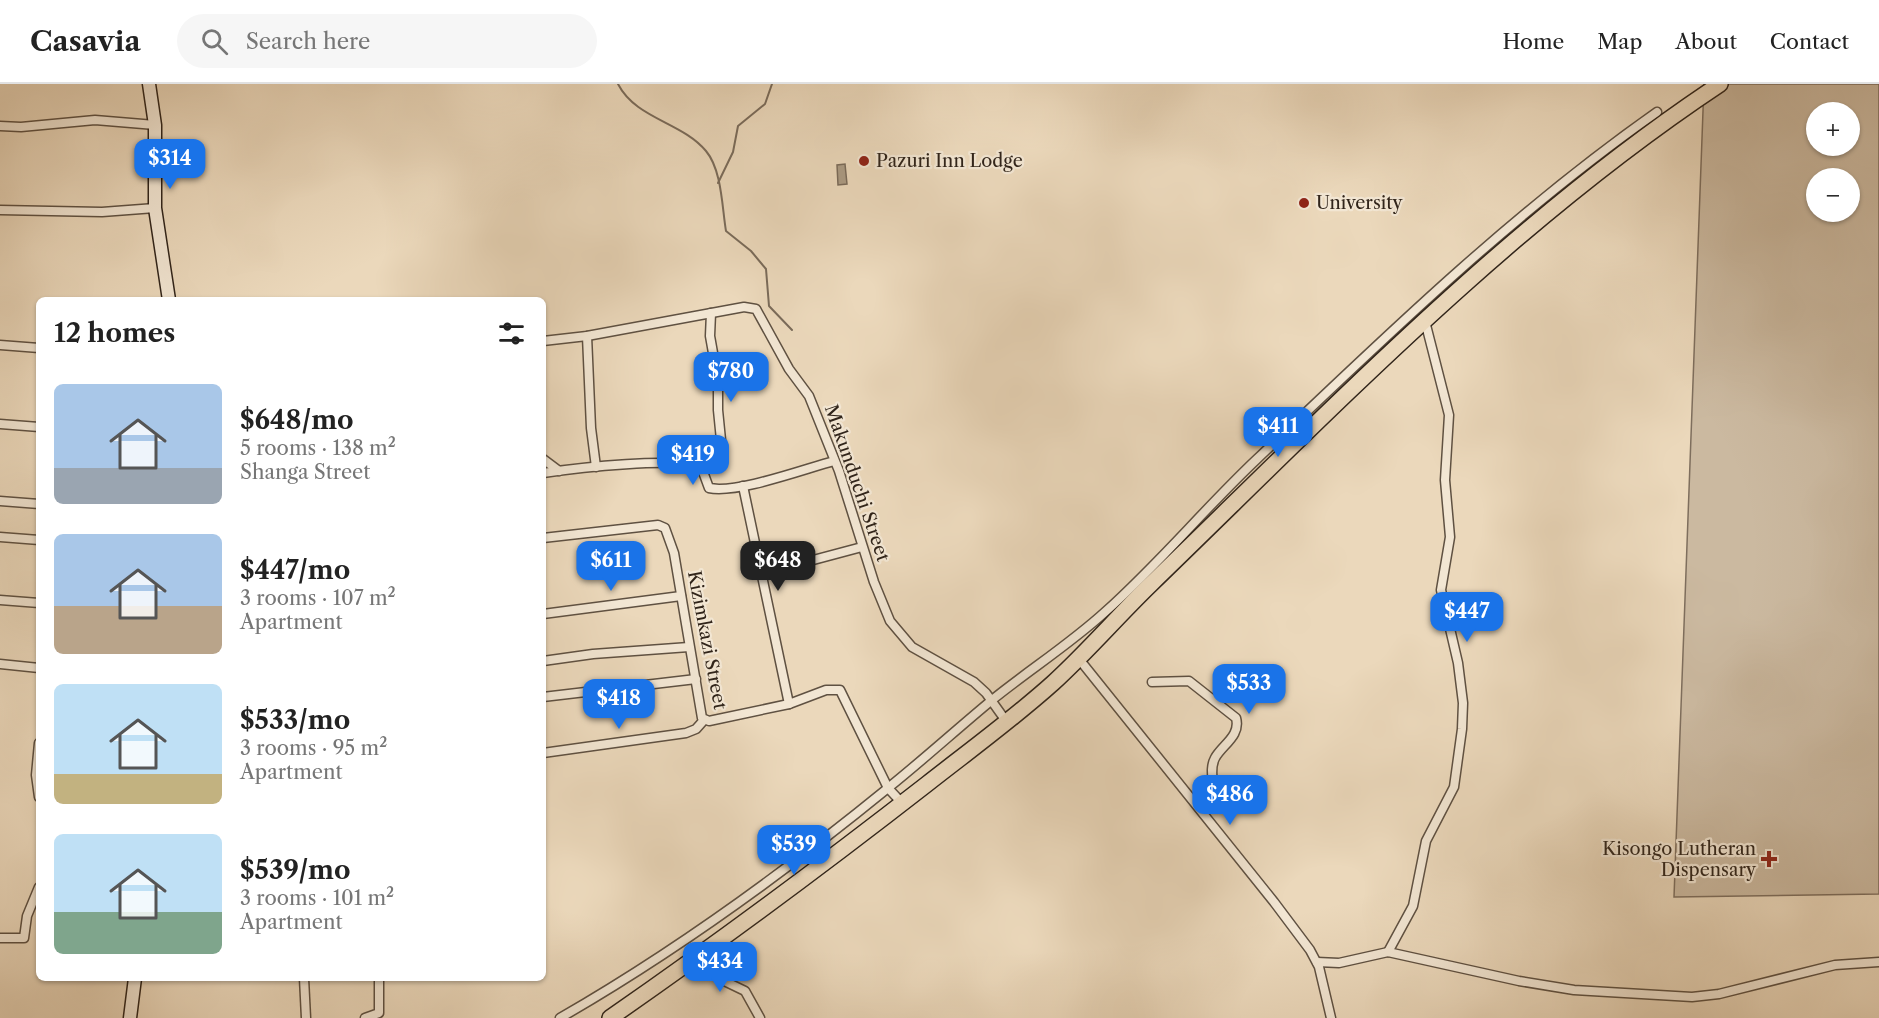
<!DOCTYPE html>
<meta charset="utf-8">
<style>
:root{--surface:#fff;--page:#f6f6f6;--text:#222;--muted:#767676;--line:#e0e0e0;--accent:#1a73e8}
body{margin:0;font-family:"Libre Caslon Text",serif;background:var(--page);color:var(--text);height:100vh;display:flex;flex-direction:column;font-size:22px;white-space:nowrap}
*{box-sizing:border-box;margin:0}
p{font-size:20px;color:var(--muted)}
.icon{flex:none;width:33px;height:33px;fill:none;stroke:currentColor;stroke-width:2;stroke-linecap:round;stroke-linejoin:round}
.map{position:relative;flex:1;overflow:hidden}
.side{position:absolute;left:36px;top:213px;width:510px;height:684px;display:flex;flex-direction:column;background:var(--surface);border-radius:9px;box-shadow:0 2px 4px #0004}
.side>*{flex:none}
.buttons{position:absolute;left:1806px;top:18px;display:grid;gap:12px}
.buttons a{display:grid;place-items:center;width:54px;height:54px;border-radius:50%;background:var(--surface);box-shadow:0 2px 4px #0004;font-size:30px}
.price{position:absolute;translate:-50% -51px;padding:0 14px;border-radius:12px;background:var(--accent);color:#fff;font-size:20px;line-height:39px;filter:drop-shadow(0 2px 3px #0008)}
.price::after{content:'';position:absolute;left:50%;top:36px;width:18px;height:14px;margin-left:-9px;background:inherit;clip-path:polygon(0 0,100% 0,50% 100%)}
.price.on{background:#222;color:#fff}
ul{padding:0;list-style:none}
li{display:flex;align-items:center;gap:18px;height:150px;padding:0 18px}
li span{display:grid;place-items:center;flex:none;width:168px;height:120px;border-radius:9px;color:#555}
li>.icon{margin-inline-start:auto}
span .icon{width:72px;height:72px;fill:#fffc;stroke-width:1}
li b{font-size:26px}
h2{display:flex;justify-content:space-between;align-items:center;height:72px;padding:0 18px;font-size:26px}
header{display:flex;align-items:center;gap:36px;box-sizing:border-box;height:84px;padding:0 30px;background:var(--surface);border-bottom:2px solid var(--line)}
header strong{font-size:28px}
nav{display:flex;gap:33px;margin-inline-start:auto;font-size:21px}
.search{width:420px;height:54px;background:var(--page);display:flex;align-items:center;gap:15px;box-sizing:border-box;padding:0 21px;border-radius:33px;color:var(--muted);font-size:22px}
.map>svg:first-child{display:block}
.green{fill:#cbb9a0;stroke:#7e6e5d;stroke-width:1.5;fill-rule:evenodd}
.water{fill:#ab9b84;stroke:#7a6b5a;stroke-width:1.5}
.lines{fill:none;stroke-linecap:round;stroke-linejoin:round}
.stream{stroke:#7a6b5a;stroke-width:2}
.street-casing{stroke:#5f5142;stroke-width:11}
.secondary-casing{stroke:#30241a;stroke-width:15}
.highway-casing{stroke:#30241a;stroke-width:18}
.street{stroke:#f2e6d3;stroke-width:8}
.secondary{stroke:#f2e6d3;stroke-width:12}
.highway{stroke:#ebd8bb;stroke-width:15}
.poi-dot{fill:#8f2418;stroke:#f2e6d3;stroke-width:2}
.labels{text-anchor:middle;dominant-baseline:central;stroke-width:4.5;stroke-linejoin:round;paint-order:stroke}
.poi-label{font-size:18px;fill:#30241a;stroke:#f2e6d3;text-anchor:start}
.street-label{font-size:18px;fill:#30241a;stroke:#f2e6d3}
</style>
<header>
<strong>Casavia</strong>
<div class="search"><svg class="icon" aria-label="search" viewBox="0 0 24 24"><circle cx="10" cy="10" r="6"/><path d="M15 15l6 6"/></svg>Search here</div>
<nav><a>Home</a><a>Map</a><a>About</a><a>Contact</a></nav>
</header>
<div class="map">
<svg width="1879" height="934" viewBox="0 0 1879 934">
<rect width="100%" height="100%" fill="#ebd8bb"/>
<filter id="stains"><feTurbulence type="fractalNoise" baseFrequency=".00333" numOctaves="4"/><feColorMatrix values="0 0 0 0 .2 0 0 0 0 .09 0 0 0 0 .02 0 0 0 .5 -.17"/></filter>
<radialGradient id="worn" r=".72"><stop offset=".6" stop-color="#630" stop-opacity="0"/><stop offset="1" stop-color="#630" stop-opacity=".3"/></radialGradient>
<path class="green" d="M1704 0H1879V810L1674 813ZM1816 28H1850V62H1816ZM1816 94H1850V128H1816Z"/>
<path class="water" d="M845 80 847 100 838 101 837 81Z"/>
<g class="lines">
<g class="stream">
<path d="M618 0C636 35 682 38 706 67 722 86 722 124 726 147L751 167 766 185 769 222 792 246"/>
<path d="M718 99 733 68 738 42 765 20 772 0"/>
</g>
<g class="street-casing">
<g id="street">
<path d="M0 42 21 43 95 36 155 41"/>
<path d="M0 126 102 128 155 124"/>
<path d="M587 252 591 344 596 383"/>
<path d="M543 257 587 252 744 223 756 225 789 285 809 312 839 387 874 498 890 537 912 563 974 598 986 609 1006 637"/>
<path d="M0 261 39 264"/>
<path d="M0 340 39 343"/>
<path d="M543 375 559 387"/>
<path d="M704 388 719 373 722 366 718 326V297L710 252 711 229"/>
<path d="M543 389C570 385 684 371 702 385L709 404C737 410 804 385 834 377"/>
<path d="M743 402 789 620"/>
<path d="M0 417 39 420"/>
<path d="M0 453 39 456"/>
<path d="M543 454 658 441 665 444 674 469 702 634 709 637 789 620 826 606H840L888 704 902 719"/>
<path d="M761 490 862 463"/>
<path d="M0 516 39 519"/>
<path d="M543 530 681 512"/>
<path d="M1079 575 1274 818 1310 866 1319 883 1331 934"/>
<path d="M543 577 593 570 689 563"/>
<path d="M0 580 39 584"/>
<path d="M1152 598 1189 597 1236 634C1241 652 1222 661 1215 674 1209 685 1214 697 1213 708L1198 722"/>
<path d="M543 613 696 595"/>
<path d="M39 659 36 691 39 713"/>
<path d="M543 669 686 649 696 645 704 636"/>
<path d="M0 854H24L27 832 39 803"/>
<path d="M1388 868 1413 822 1426 757 1454 703 1462 645 1463 619 1458 579 1441 506 1450 453 1445 396 1449 331 1425 237"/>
<path d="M699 872 718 894 745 907 760 934"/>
<path d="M1317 878 1339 879 1388 868 1519 897 1574 906 1692 913 1719 910 1835 881 1879 878"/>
<path d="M304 894 306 934"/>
<path d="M365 934 379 929V894"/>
<path d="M560 934C675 868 785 788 888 704 924 675 957 645 992 616 1029 586 1070 560 1105 528 1159 480 1205 424 1257 375 1385 253 1512 130 1657 28"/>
</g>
</g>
<g class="secondary-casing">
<g id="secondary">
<path d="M149 0 155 41V124L169 216"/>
<path d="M130 934 135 894"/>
</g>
</g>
<g class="highway-casing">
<path id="highway" d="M610 934C718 859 823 781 927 700 969 667 1013 635 1053 599 1087 568 1117 533 1150 501 1332 325 1509 140 1720 0"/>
</g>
<use href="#street" class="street"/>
<use href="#secondary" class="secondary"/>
<use href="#highway" class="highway"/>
</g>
<g class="poi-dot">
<circle cx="864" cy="77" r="6"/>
<circle cx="1304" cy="119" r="6"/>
<path d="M1766 766h6v6h6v6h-6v6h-6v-6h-6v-6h6z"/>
</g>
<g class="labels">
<g class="poi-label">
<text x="876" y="77">Pazuri Inn Lodge</text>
<text x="1316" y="119">University</text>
<text x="1756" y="765" text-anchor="end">Kisongo Lutheran<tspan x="1756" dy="21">Dispensary</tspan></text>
</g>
<g class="street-label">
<text transform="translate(857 399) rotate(71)">Makunduchi Street</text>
<text transform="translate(707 556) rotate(79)">Kizimkazi Street</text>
</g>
</g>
<rect width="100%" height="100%" filter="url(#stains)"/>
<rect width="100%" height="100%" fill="url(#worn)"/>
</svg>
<div class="buttons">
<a>+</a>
<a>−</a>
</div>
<b class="price" style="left:170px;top:106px">$314</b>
<b class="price" style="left:731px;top:319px">$780</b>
<b class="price" style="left:1278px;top:374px">$411</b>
<b class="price" style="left:693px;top:402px">$419</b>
<b class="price" style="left:611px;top:508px">$611</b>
<b class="price on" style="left:778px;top:508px">$648</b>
<b class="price" style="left:1467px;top:559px">$447</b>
<b class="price" style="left:1249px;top:631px">$533</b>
<b class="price" style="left:619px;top:646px">$418</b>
<b class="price" style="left:1230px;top:742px">$486</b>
<b class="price" style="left:794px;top:792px">$539</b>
<b class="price" style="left:720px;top:909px">$434</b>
<section class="side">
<h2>12 homes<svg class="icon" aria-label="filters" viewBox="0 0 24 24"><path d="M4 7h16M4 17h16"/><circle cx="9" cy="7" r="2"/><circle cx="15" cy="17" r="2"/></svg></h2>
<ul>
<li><span style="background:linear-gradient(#a9c7e8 70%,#9aa5b1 0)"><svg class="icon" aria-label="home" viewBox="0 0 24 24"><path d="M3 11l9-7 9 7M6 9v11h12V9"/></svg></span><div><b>$648/mo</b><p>5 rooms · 138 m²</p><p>Shanga Street</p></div></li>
<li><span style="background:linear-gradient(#a9c7e8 60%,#b9a48a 0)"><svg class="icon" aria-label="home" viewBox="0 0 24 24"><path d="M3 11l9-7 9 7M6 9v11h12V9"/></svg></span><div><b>$447/mo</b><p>3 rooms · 107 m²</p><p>Apartment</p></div></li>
<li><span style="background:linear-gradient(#bfe0f5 75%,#c2b280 0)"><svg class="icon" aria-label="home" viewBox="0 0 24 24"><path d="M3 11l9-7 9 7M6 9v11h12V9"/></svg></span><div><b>$533/mo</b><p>3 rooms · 95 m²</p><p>Apartment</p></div></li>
<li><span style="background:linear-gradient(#bfe0f5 65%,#7fa58c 0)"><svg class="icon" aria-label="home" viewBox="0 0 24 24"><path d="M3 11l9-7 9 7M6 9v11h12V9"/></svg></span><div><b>$539/mo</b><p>3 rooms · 101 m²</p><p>Apartment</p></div></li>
</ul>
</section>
</div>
